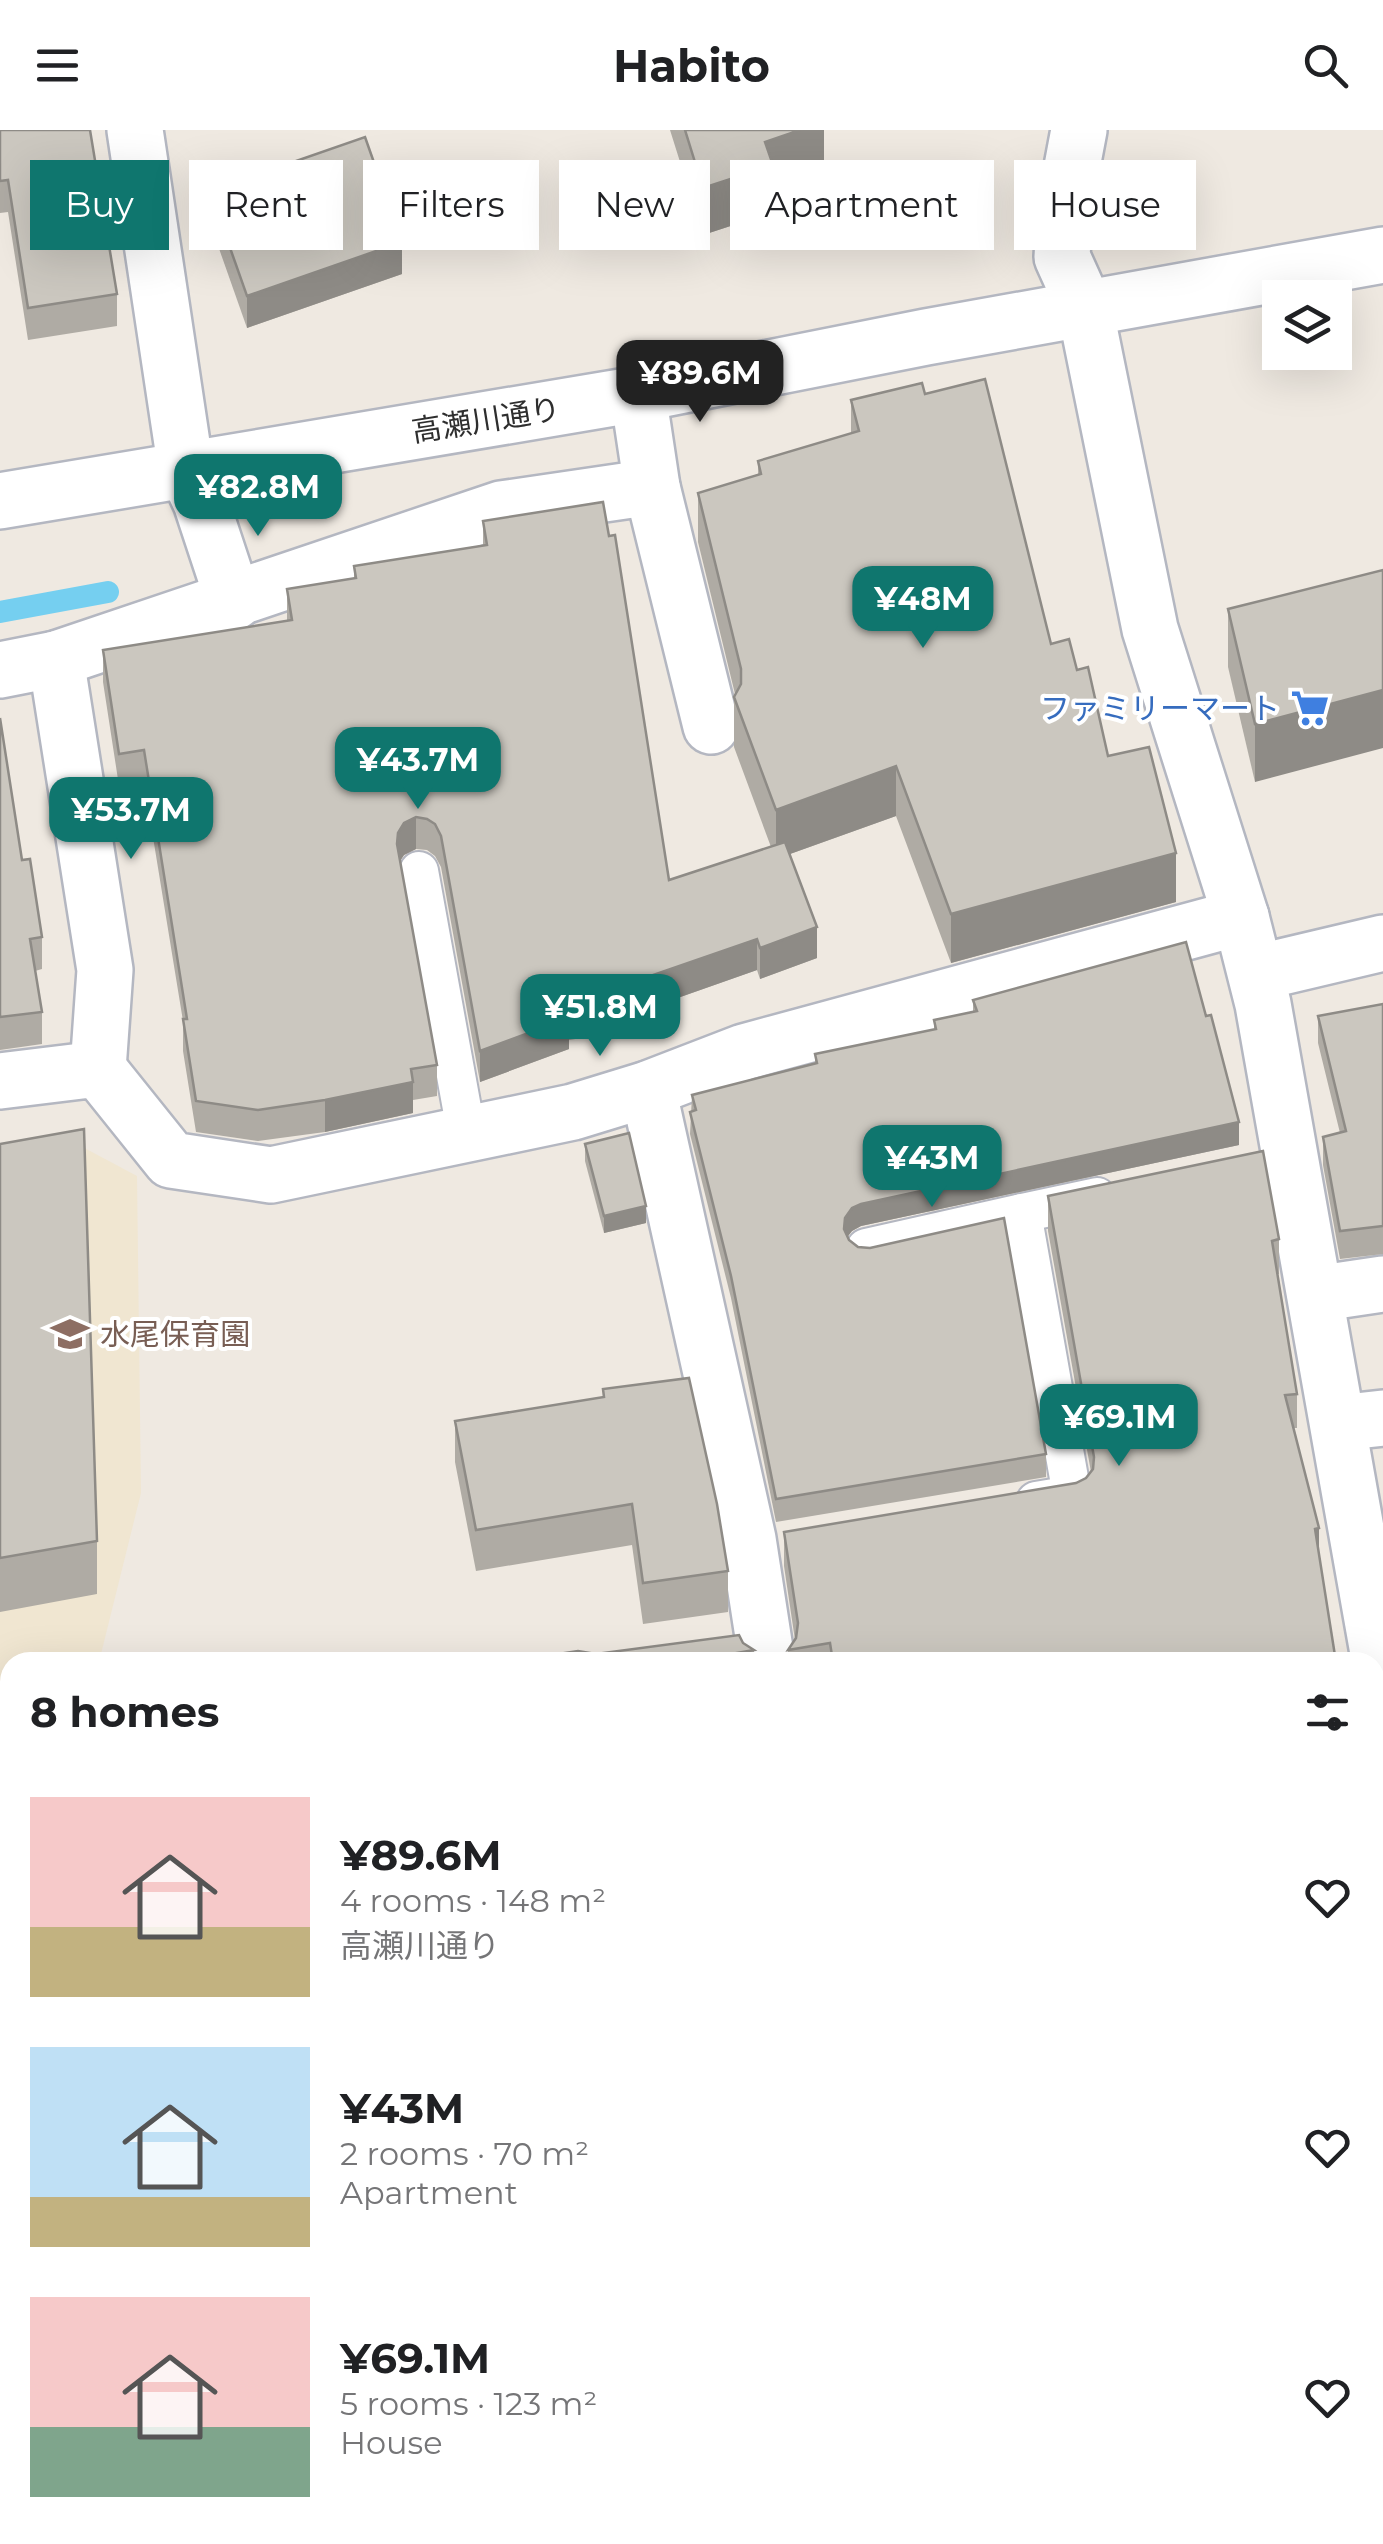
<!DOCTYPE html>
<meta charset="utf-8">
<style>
:root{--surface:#fff;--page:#f2f2f2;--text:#202124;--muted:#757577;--accent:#0f766e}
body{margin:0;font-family:Montserrat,"Noto Sans JP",sans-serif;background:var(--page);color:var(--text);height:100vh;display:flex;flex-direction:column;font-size:38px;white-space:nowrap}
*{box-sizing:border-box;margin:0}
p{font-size:32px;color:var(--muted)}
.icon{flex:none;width:55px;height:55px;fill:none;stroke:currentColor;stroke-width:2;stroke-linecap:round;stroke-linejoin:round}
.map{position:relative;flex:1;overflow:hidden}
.panel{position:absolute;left:0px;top:1522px;width:1385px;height:892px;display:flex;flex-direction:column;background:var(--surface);border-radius:30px 30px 0 0;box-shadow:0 10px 40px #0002}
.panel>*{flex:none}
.top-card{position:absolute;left:30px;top:30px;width:1325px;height:90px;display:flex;gap:20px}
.tools{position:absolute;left:1262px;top:150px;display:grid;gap:20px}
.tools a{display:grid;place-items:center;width:90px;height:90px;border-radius:0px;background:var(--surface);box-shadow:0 10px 40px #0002;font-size:50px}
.price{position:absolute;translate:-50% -85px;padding:0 22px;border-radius:20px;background:var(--accent);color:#fff;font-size:32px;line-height:65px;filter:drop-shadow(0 2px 5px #0008)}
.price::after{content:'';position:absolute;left:50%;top:60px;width:30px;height:22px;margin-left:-15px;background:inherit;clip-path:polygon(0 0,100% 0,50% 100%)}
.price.active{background:#222;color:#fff}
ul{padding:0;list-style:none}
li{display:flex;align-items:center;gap:30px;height:250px;padding:0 30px}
li span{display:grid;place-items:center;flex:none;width:280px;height:200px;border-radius:0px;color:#555}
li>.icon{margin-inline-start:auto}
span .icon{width:120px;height:120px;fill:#fffc;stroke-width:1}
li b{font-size:42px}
h2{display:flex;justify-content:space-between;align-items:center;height:120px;padding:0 30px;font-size:42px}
.chip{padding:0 35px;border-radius:0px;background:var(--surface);box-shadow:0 10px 40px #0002;font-size:35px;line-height:90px}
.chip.active{background:var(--accent);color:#fff}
header{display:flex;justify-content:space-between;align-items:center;height:130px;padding:0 30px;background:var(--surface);font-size:45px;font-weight:700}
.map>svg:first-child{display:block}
.education{fill:#f0e6d1}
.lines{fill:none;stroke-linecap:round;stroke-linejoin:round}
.stream{stroke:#75cff0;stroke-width:22}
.lane-casing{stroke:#b4b7c1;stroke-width:42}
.street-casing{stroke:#b4b7c1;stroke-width:60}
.secondary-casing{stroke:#b4b7c1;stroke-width:60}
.lane{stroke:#fff;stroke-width:38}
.street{stroke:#fff;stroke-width:55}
.secondary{stroke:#fff;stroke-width:55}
.wall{fill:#afaba4}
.shaded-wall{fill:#8e8b86}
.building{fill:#cbc7bf;stroke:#8e8b86;stroke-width:2.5}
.labels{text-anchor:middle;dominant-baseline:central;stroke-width:8;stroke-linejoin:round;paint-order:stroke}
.street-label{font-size:30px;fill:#2e2e2e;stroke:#fff}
.shop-label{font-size:30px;fill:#366cbe;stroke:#fff;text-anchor:end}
.education-label{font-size:30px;fill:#785e54;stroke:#fff;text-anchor:start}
</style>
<header><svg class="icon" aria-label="menu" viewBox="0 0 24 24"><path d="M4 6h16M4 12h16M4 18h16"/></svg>Habito<svg class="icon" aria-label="search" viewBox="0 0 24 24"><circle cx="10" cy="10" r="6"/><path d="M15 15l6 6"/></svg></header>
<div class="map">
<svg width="1383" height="2414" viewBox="0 0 1383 2414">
<rect width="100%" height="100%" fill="#efe9e1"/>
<path class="education" d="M60 1005 137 1046 141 1363 99 1532H10V1564L0 1565V1016Z"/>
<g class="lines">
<path class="stream" d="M0 482 108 462"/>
<g class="lane-casing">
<g id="lane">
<path d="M419 741 467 1006"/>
<path d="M866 1118 1022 1083"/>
<path d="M1036 1371 1072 1365 1022 1083 1097 1067"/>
</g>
</g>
<g class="street-casing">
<g id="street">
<path d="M135 0 186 340 201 372 234 472"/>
<path d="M1079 0 1065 74 1062 127 1085 178 1150 499 1241 787 1263 874 1383 1551"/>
<path d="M638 264 652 357 711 596"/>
<path d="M56 529 105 840 98 939"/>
<path d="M0 540 56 529 501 379 652 357"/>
<path d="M1256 843 1383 813"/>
<path d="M0 951 98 939 171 1030 271 1045 573 982 648 959 744 922 1241 787"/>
<path d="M648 959 748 1409 767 1532"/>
<path d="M1315 1164 1383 1154"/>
<path d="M1338 1293 1383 1288"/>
<path d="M0 1615 10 1613"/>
<path d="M1375 1778 1383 1767"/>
<path d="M1375 1883 1383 1913"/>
</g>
</g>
<g class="secondary-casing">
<path id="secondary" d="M0 371 638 264 926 207 1383 125"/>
</g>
<use href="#lane" class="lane"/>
<use href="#street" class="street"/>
<use href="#secondary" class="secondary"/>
</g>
<g class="wall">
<path d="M0 0 117 164V196L28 210 8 82 0 83Z"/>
<path d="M670 0H824V38L773 57V82L703 105Z"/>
<path d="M210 61 402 144 247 198 210 93Z"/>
<path d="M925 264 1051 514 1077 540 1108 626 1176 772 951 833 896 686 790 724 817 828 760 849 757 840 652 877V889L614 903 569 910V919L480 952 441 737 435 726 427 720 416 719 404 725 400 731 437 935V966L413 970V983L325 1002 258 1011 196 1002 183 921V891L144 652 119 656 103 552V520L287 491V459L354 449V436L483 415V391L669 750 771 717 734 617V567L735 564 698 412V363L758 345V331L851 303V270Z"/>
<path d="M1383 440 1255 652 1228 537V479Z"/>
<path d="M0 588 22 730 42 807V839L35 841 42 882V914L0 920Z"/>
<path d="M973 870 1239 1015 861 1096 852 1101 847 1107 849 1110 1046 1324V1347L776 1392 731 1168 690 1004 692 965 815 934V924L934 900V890L973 882Z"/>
<path d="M1383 874V1124L1340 1129 1323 1035V1007L1340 1003 1318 913V886Z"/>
<path d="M0 1014 97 1411V1464L0 1482Z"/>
<path d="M585 1014 646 1093 604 1103 585 1031Z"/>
<path d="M1048 1066 1279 1109V1144H1278L1297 1264V1298H1294L1319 1429 1336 1532H788V1520L795 1510 784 1436V1402L1076 1353 1086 1348 1091 1342 1048 1101Z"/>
<path d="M603 1259 728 1441V1482L643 1494 632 1415 476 1441 455 1332V1291L603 1267Z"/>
<path d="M743 1513 754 1520V1532H453H504Z"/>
<path d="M0 1685 10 1765V2285L0 2284Z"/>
<path d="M1375 2178 1382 2222V2252L1375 2253Z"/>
</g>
<g class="shaded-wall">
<path d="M800 0H824V38L773 57V82L703 105V58L765 12Z"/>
<path d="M402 112V144L247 198V166Z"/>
<path d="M1383 560V618L1255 652V594Z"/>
<path d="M896 636V686L776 729V680Z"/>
<path d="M416 687V719L404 725 398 734 397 745 398 703 404 693Z"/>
<path d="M1176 723V772L951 833V784Z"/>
<path d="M817 797V828L760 849V818Z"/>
<path d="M757 809V840L652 877V889L614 903V871L650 846Z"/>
<path d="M569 888V919L480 952V921Z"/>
<path d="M413 952V983L325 1002V970Z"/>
<path d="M1239 992V1015L861 1096 852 1101 845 1110 844 1122 845 1088 852 1078 861 1074Z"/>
<path d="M646 1076V1093L604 1103V1086Z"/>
<path d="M1319 1398V1433L1315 1399Z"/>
<path d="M1383 2030V2060L1375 2062V2032Z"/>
</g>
<g class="building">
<path d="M0 0H90L117 164 28 178 8 50 0 51Z"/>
<path d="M685 0H800L765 12 773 35 703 58Z"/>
<path d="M365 7 402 112 247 166 210 61Z"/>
<path d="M985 249 1051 514 1069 509 1077 540 1088 537 1108 626 1149 617 1176 723 951 784 896 636 776 680 734 567 741 554V539L698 363 761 344 758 331 859 301 851 270 922 253 925 264Z"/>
<path d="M603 372 609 406 615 405 669 750 785 712 817 797 760 818 757 809 650 846 652 858 614 871 568 879 569 888 480 921 441 706 435 694 427 689 416 687 404 693 398 703 397 714 437 935 411 939 413 952 325 970 258 980 196 971 183 889H187L144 620 119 624 103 520 292 490 287 459 356 448 354 436 487 415 483 391Z"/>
<path d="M1383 440V560L1255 594 1228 479Z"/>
<path d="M0 588 22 730 30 729 42 807 30 809 42 882 0 887Z"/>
<path d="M1186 812 1206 886 1211 885 1239 992 861 1074 852 1078 845 1088 844 1099 849 1110 858 1117 870 1118 1004 1088 1046 1324 776 1369 731 1146 690 982 696 980 692 965 817 933 815 924 936 899 934 890 977 881 973 870Z"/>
<path d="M1383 874V1096L1340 1101 1323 1007 1346 1001 1318 886Z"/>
<path d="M84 999 97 1411 0 1428V1014Z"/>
<path d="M629 1003 646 1076 604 1086 585 1014Z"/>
<path d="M1263 1021 1279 1109 1272 1111 1297 1264 1285 1265 1319 1398 1315 1399 1336 1532H833L830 1513 788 1520 796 1508 798 1493 784 1402 1076 1353 1086 1348 1093 1339 1094 1327 1048 1066Z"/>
<path d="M689 1248 717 1374 728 1441 643 1453 632 1374 476 1400 455 1291 604 1267 603 1259Z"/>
<path d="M739 1505 743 1513 754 1520 702 1529V1532H453L502 1525 504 1532 578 1521 596 1524Z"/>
<path d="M0 1685 10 1765V2246L0 2245Z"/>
<path d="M1381 1957 1383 1967V2030L1375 2032V1958Z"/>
<path d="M1375 2178 1382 2222 1375 2223Z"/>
<path d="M0 2305H10V2405H1012V2414H0Z"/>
<path d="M1383 2364V2414H1274L1273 2405H1375V2366Z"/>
</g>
<defs>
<g id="supermarket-bare" transform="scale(3)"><path d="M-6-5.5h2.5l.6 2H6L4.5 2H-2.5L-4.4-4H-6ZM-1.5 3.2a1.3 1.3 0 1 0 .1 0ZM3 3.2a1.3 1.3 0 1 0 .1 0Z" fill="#3f7fe0" stroke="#fff" stroke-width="2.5" paint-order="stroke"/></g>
<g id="school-bare" transform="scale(3)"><path d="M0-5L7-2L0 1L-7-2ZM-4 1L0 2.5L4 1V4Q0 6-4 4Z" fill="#8d6e63" stroke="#fff" stroke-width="2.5" paint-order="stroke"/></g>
</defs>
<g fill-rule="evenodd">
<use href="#supermarket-bare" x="1310" y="578"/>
<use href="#school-bare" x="70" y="1204"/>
</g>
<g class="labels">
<g class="street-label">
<text transform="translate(486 290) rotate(-9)">高瀬川通り</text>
</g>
<g class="shop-label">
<text x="1280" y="578">ファミリーマート</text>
</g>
<g class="education-label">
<text x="100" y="1204">水尾保育園</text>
</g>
</g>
</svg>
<div class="tools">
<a><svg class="icon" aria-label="layers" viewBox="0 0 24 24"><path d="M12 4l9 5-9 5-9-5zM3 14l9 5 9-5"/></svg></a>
</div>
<b class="price active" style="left:700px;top:295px">¥89.6M</b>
<b class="price" style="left:258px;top:409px">¥82.8M</b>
<b class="price" style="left:923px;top:521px">¥48M</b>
<b class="price" style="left:418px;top:682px">¥43.7M</b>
<b class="price" style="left:131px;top:732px">¥53.7M</b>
<b class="price" style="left:600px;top:929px">¥51.8M</b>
<b class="price" style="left:932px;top:1080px">¥43M</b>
<b class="price" style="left:1119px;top:1339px">¥69.1M</b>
<div class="top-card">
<a class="chip active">Buy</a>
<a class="chip">Rent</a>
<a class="chip">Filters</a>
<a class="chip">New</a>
<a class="chip">Apartment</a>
<a class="chip">House</a>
</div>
<section class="panel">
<h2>8 homes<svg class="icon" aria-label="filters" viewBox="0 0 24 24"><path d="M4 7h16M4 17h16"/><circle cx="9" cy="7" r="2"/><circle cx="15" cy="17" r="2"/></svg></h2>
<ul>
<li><span style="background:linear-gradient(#f6c9c9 65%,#c2b280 0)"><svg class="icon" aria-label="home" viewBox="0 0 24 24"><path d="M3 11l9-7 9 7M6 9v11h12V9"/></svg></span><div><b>¥89.6M</b><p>4 rooms · 148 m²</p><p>高瀬川通り</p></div><svg class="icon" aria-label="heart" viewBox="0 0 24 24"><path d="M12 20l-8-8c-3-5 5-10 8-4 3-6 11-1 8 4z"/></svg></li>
<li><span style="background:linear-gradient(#bfe0f5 75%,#c2b280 0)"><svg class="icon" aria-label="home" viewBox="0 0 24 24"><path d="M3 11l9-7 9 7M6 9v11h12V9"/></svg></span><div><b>¥43M</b><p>2 rooms · 70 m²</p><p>Apartment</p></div><svg class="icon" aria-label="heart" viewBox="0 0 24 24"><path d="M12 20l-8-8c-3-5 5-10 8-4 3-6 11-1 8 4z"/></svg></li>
<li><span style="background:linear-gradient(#f6c9c9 65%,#7fa58c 0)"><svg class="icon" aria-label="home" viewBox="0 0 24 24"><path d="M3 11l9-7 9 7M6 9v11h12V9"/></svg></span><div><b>¥69.1M</b><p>5 rooms · 123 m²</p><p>House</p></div><svg class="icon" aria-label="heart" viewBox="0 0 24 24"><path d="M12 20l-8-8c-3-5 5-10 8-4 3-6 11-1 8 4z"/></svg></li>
</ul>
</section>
</div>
